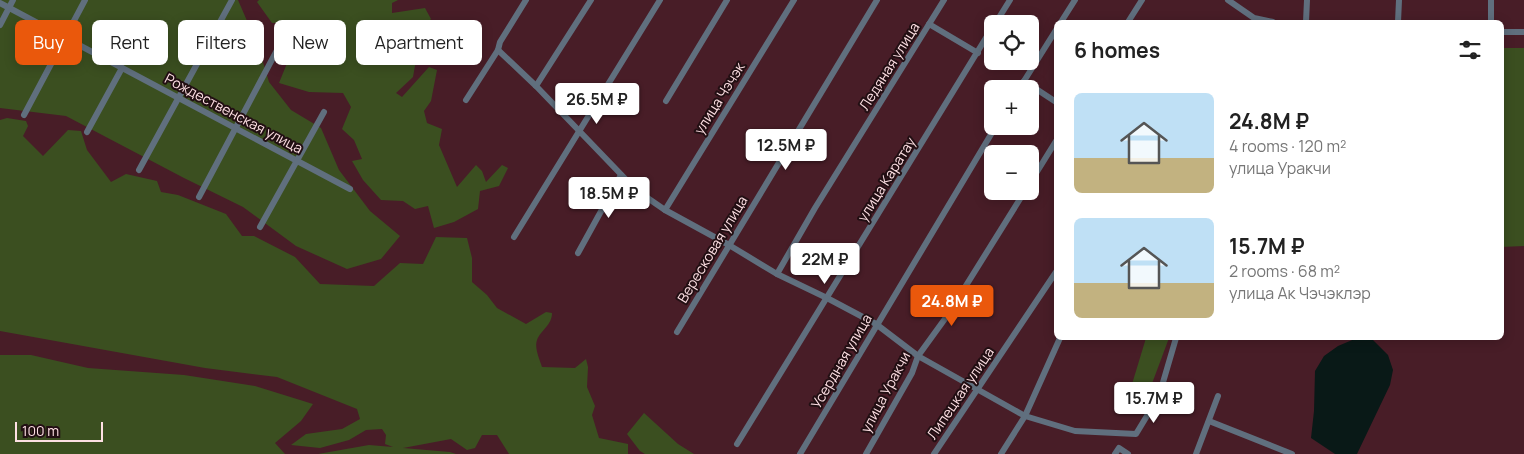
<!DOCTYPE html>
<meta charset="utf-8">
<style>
:root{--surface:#fff;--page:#f6f6f6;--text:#222;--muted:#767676;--accent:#ea580c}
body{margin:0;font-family:Manrope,sans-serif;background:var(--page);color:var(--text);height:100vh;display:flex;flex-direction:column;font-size:19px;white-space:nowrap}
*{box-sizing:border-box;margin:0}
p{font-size:16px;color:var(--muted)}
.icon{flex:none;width:28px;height:28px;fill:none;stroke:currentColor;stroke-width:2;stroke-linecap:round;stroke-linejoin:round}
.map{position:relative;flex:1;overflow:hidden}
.details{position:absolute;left:1054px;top:20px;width:450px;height:320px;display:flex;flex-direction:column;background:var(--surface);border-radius:8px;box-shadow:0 2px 12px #0003}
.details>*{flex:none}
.top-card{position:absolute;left:15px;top:20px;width:475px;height:45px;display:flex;gap:10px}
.buttons{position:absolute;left:984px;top:15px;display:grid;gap:10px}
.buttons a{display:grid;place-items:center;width:55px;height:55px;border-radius:8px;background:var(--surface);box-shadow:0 2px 12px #0003;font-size:25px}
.scale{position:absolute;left:15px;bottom:12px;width:88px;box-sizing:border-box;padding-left:5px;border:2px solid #fee0e4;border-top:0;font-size:14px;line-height:18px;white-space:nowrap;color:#fee0e4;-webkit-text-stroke:4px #220f13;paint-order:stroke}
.price{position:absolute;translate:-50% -42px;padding:0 11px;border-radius:5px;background:#fff;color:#222;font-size:16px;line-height:32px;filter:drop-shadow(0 1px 2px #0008)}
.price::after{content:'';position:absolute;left:50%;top:30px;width:15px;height:11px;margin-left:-8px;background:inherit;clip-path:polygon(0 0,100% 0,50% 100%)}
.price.on{background:var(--accent);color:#fff}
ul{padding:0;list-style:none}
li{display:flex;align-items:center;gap:15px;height:125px;padding:0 20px}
li span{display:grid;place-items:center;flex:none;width:140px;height:100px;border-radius:8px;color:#555}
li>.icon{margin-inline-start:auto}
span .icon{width:60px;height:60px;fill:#fffc;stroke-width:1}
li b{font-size:21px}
h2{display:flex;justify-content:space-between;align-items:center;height:60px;padding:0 20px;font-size:21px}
.chip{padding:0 18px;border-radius:8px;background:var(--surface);box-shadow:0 2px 12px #0003;font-size:18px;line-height:45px}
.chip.on{background:var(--accent);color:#fff}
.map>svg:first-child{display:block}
.green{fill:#3b4f20}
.water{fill:#091917}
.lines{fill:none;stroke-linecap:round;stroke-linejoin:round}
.minor{stroke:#606f7e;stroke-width:6}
.labels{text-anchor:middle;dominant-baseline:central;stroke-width:4;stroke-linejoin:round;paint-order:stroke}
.street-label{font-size:14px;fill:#fee0e4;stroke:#220f13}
</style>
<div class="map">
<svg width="1524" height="454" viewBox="0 0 1524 454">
<rect width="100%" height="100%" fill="#481d27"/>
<g class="green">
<path d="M0 0H238L258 46 269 82 291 110 321 128 339 170 370 211 400 236 381 259 347 269 296 246 243 207 184 178 66 116 0 108Z"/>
<path d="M259 0H398L392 3V13L425 8 431 19 400 56 416 60 413 77 396 93 402 97 429 67 437 70 431 101 424 111 427 123 442 129 439 145 457 187 476 165 482 171 486 182 502 165 508 168 499 186 480 191 478 209 454 222 434 228 428 206 415 209 403 201 381 200 363 180 352 161 362 159 354 140 342 129 351 107 343 93 309 92 279 83 294 46 309 38 303 22 272 23 257 2Z"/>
<path d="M1501 48H1524V246L1501 247Z"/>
<path d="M7 118 26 121 28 126 23 136 43 156 68 130 81 131 87 150 111 182 126 174 157 181 161 192 178 195 226 214 242 236H254L295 257 320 284 374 286 400 263 423 264 436 237 467 238 472 258V282L487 295 497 308 526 324 546 312 552 313C552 325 541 330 537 340 534 348 540 360 542 367L575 368 586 359 588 367 587 387 595 406 592 415 599 438 628 444V454H509L497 435H482L475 448 467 450 451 439 403 448 450 452 456 454H318L369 445 393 447 385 444 386 435 382 429 366 430 349 440 320 448 291 445 306 434 342 429 360 419 357 409 277 377 205 368 0 331V120Z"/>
<path d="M1146 338H1169L1141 413H1133L1128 407 1129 394Z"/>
<path d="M0 355H31L88 368 184 375 255 386 313 404 301 421 275 443 285 454H0Z"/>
<path d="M644 413 678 444 694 454H645L640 451 627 434Z"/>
</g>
<path class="water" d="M1357 338 1372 339 1388 355 1393 370 1390 385 1357 454H1335L1311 438 1314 411 1315 371 1324 356 1338 346Z"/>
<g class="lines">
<g class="minor">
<path d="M1228 0 1254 18 1273 22"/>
<path d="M0 3 350 189"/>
<path d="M1061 22 1075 0"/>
<path d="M1128 22 1142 0"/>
<path d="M1306 22 1307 0"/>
<path d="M1398 22 1399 0"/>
<path d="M1491 22V0"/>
<path d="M929 24 978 53"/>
<path d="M995 24 1010 0"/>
<path d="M0 25 13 0"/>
<path d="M1501 32H1524"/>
<path d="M498 50 536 86 636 190 665 210 729 245 777 274 827 298 876 324 918 356 1025 416 1075 431 1136 434 1159 396 1176 338"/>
<path d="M1024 81 1056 102"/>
<path d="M536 86 591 0"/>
<path d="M1019 89 1056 30"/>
<path d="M466 100 498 50 500 42 526 0"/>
<path d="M666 101 727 0"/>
<path d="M24 115 85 0"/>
<path d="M87 132 122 68"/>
<path d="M139 170 232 0"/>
<path d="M1030 183 1056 141"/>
<path d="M199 197 284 37"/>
<path d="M665 210 794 0"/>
<path d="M260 227 324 112"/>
<path d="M514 237 660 0"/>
<path d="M578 253 621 175"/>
<path d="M777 274 815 208 944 0"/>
<path d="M677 332 877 0"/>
<path d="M1209 421 1292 454"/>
<path d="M737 444 992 28"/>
<path d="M800 454 996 126"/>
<path d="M866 454 912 373 918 356 947 316 1025 191"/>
<path d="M934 454 1056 272"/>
<path d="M1001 454 1025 416 1060 338"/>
<path d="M1115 454 1119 448 1128 454"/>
<path d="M1196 454 1218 396"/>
</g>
</g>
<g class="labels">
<g class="street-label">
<text transform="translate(889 66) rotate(-58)">Ледяная улица</text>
<text transform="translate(719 98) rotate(-58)">улица Чэчэк</text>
<text transform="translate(234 113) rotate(28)">Рождественская улица</text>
<text transform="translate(886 179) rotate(-58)">улица Каратау</text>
<text transform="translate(712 249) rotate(-59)">Вересковая улица</text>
<text transform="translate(841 361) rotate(-60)">Усердная улица</text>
<text transform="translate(885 392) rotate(-62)">улица Уракчи</text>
<text transform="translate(960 393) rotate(-56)">Липецкая улица</text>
</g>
</g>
</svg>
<div class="buttons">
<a><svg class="icon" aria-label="locate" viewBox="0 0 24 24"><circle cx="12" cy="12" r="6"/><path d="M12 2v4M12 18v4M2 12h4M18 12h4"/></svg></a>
<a>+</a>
<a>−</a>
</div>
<div class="scale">100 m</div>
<b class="price" style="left:597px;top:125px">26.5M ₽</b>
<b class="price" style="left:786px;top:171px">12.5M ₽</b>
<b class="price" style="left:609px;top:219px">18.5M ₽</b>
<b class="price" style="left:825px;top:285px">22M ₽</b>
<b class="price on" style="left:952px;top:327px">24.8M ₽</b>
<b class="price" style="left:1154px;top:424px">15.7M ₽</b>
<div class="top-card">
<a class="chip on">Buy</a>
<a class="chip">Rent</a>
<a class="chip">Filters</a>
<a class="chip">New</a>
<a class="chip">Apartment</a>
</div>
<section class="details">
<h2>6 homes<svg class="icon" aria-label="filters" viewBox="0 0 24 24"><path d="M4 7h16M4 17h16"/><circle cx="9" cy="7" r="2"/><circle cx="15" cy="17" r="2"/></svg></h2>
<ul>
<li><span style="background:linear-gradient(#bfe0f5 65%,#c2b280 0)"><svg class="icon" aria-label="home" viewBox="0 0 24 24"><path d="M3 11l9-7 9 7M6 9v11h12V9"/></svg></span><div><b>24.8M ₽</b><p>4 rooms · 120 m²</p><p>улица Уракчи</p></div></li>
<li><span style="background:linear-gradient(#bfe0f5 65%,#c2b280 0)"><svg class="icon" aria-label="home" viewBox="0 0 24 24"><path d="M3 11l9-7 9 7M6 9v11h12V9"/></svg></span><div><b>15.7M ₽</b><p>2 rooms · 68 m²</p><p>улица Ак Чэчэклэр</p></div></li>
</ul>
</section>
</div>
